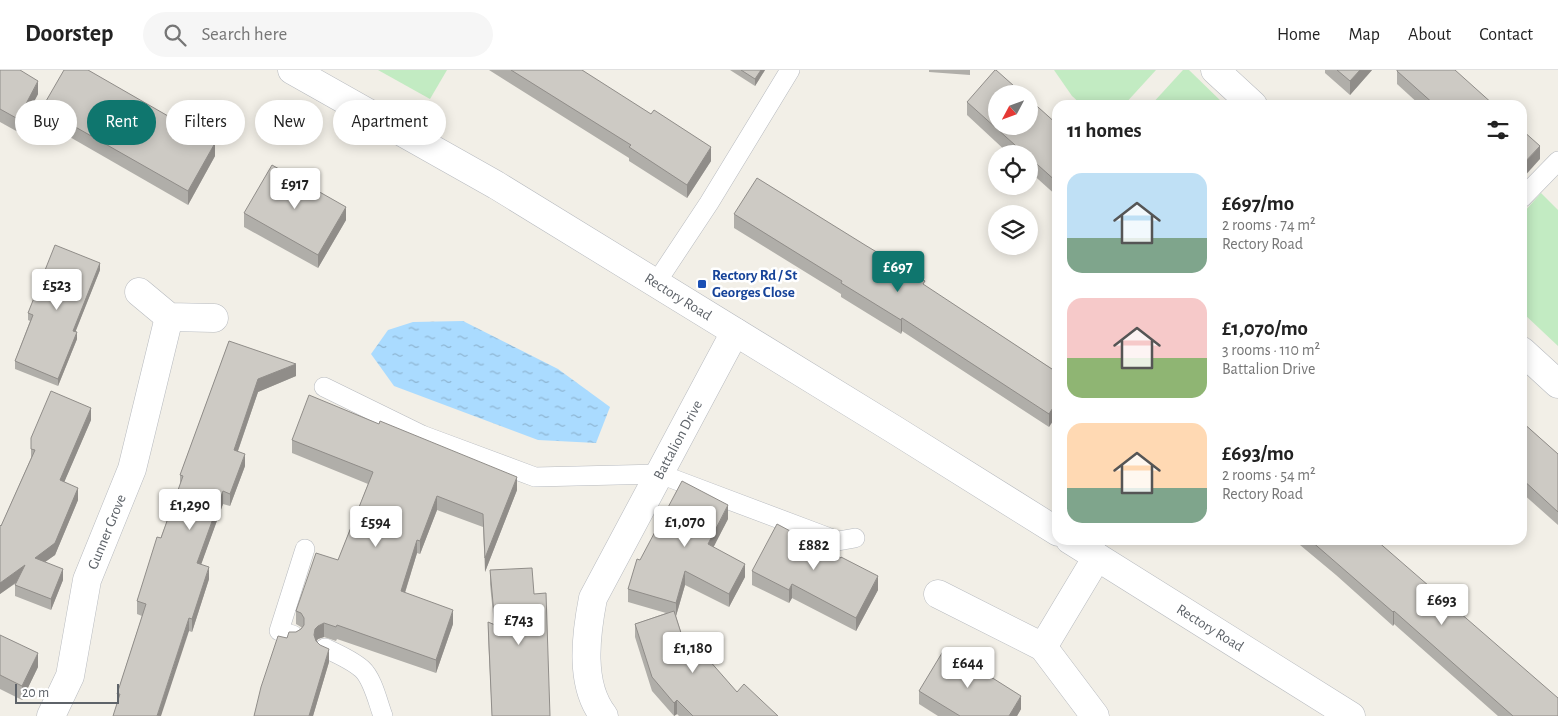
<!DOCTYPE html>
<meta charset="utf-8">
<style>
:root{--surface:#fff;--page:#f6f6f6;--text:#222;--muted:#767676;--line:#e0e0e0;--accent:#0f766e}
body{margin:0;font-family:"Alegreya Sans",sans-serif;background:var(--page);color:var(--text);height:100vh;display:flex;flex-direction:column;font-size:19px;white-space:nowrap}
*{box-sizing:border-box;margin:0}
p{font-size:16px;color:var(--muted)}
.icon{flex:none;width:28px;height:28px;fill:none;stroke:currentColor;stroke-width:2;stroke-linecap:round;stroke-linejoin:round}
.map{position:relative;flex:1;overflow:hidden}
.drawer{position:absolute;left:1052px;top:30px;width:475px;height:445px;display:flex;flex-direction:column;background:var(--surface);border-radius:15px;box-shadow:0 2px 12px #0003}
.drawer>*{flex:none}
.top-card{position:absolute;left:15px;top:30px;width:475px;height:45px;display:flex;gap:10px}
.needle{width:32px;rotate:229deg}
.buttons{position:absolute;left:988px;top:15px;display:grid;gap:10px}
.buttons a{display:grid;place-items:center;width:50px;height:50px;border-radius:50%;background:var(--surface);box-shadow:0 2px 12px #0003;font-size:25px}
.scale{position:absolute;left:15px;bottom:12px;width:104px;box-sizing:border-box;padding-left:5px;border:2px solid #5e6369;border-top:0;font-size:14px;line-height:18px;white-space:nowrap;color:#5e6369;-webkit-text-stroke:4px #fff;paint-order:stroke}
.price{position:absolute;translate:-50% -42px;padding:0 11px;border-radius:5px;background:#fff;color:#222;font-size:16px;line-height:32px;filter:drop-shadow(0 1px 2px #0008)}
.price::after{content:'';position:absolute;left:50%;top:30px;width:15px;height:11px;margin-left:-8px;background:inherit;clip-path:polygon(0 0,100% 0,50% 100%)}
.price.selected{background:var(--accent);color:#fff}
ul{padding:0;list-style:none}
li{display:flex;align-items:center;gap:15px;height:125px;padding:0 15px}
li span{display:grid;place-items:center;flex:none;width:140px;height:100px;border-radius:15px;color:#555}
li>.icon{margin-inline-start:auto}
span .icon{width:60px;height:60px;fill:#fffc;stroke-width:1}
li b{font-size:21px}
h2{display:flex;justify-content:space-between;align-items:center;height:60px;padding:0 15px;font-size:21px}
.tag{padding:0 18px;border-radius:22px;background:var(--surface);box-shadow:0 2px 12px #0003;font-size:18px;line-height:45px}
.tag.selected{background:var(--accent);color:#fff}
header{display:flex;align-items:center;gap:30px;box-sizing:border-box;height:70px;padding:0 25px;background:var(--surface);border-bottom:1px solid var(--line)}
header strong{font-size:24px}
nav{display:flex;gap:28px;margin-inline-start:auto;font-size:18px}
.search{width:350px;height:45px;background:var(--page);display:flex;align-items:center;gap:12px;box-sizing:border-box;padding:0 18px;border-radius:28px;color:var(--muted);font-size:19px}
.map>svg:first-child{display:block}
.grass{fill:#c2ebc2}
.water{fill:url(#water-ripples)}
.lines{fill:none;stroke-linecap:round;stroke-linejoin:round}
.service-casing{stroke:#b7babf;stroke-width:20}
.minor-casing{stroke:#b7babf;stroke-width:29}
.service{stroke:#fff;stroke-width:19}
.minor{stroke:#fff;stroke-width:28}
.wall{fill:#b0aea9}
.shaded-wall{fill:#908d89}
.building{fill:#cdcac4;stroke:#908d89}
.transit-dot{fill:#1a4fb4;stroke:#fff;stroke-width:2}
.labels{text-anchor:middle;dominant-baseline:central;stroke-width:5;stroke-linejoin:round;paint-order:stroke}
.transit-label{font-size:15px;font-weight:bold;fill:#164399;stroke:#fff;text-anchor:start}
.street-label{font-size:15px;fill:#5e6369;stroke:#fff}
</style>
<header>
<strong>Doorstep</strong>
<div class="search"><svg class="icon" aria-label="search" viewBox="0 0 24 24"><circle cx="10" cy="10" r="6"/><path d="M15 15l6 6"/></svg>Search here</div>
<nav><a>Home</a><a>Map</a><a>About</a><a>Contact</a></nav>
</header>
<div class="map">
<svg width="1558" height="646" viewBox="0 0 1558 646">
<defs>
<pattern id="water-ripples" width="26" height="14" patternUnits="userSpaceOnUse" patternTransform="scale(1.25)"><rect width="26" height="14" fill="#aadbff"/><path d="M2 4q2-2 4 0t4 0M15 11q2-2 4 0t4 0" fill="none" stroke="#8eb5d2"/></pattern>
</defs>
<rect width="100%" height="100%" fill="#f2efe7"/>
<g class="grass">
<path d="M378 0H447L430 29Z"/>
<path d="M1054 0H1156L1124 35H1082L1072 26Z"/>
<path d="M1183 0H1189L1225 35H1151Z"/>
<path d="M1541 123 1558 140V276L1523 243V143Z"/>
</g>
<path class="water" d="M463 251 558 299 610 337 596 373 538 370 394 316 371 284 388 260 413 252Z"/>
<g class="lines">
<g class="service-casing">
<g id="service">
<path d="M1522 128 1558 91"/>
<path d="M656 213 709 133 790 0"/>
<path d="M324 317 422 365 535 407 660 404 838 471 855 468"/>
<path d="M293 565 279 561 305 479"/>
<path d="M325 578C338 584 352 590 362 599 373 609 378 633 383 646"/>
</g>
</g>
<g class="minor-casing">
<g id="minor">
<path d="M292 0 496 115 895 360 1058 462"/>
<path d="M1215 0 1253 35"/>
<path d="M139 222 169 247 214 248"/>
<path d="M1522 281 1558 314"/>
<path d="M1070 470 1351 646"/>
<path d="M938 524 1043 577 1095 646"/>
<path d="M1043 577 1097 487"/>
<path d="M51 646 70 606 87 510 132 399 169 247"/>
<path d="M604 646C579 615 586 564 593 528L735 262"/>
</g>
</g>
<use href="#service" class="service"/>
<use href="#minor" class="minor"/>
</g>
<g class="wall">
<path d="M0 0 38 24 18 62 0 52Z"/>
<path d="M489 0H582L711 91 687 128 629 91V88Z"/>
<path d="M730 0H765L755 16Z"/>
<path d="M929 0H970V5L929 2Z"/>
<path d="M1325 0H1372L1350 25 1325 3Z"/>
<path d="M1397 1 1494 35H1420L1397 14Z"/>
<path d="M967 32 1058 55V127L1029 101V84H1009L967 45Z"/>
<path d="M42 38 215 86 188 135 42 51Z"/>
<path d="M244 143 346 150 318 198 244 157Z"/>
<path d="M734 144 925 216 1058 303 1049 357 902 261 901 264 841 227V224L734 158Z"/>
<path d="M100 200 75 262 77 269 58 316 15 299V291L30 251 28 250V243Z"/>
<path d="M229 271 296 306 258 322 238 381 245 396 230 436 223 434 201 494 209 509 192 562 189 561 117 632V624L142 546 137 544V531L180 416V405Z"/>
<path d="M91 350 64 412 78 430 55 485 45 492 63 510 51 540 15 526V515L16 513 0 524 1 456 31 388V368Z"/>
<path d="M1522 352 1558 384V455L1522 423Z"/>
<path d="M292 370 517 420 485 502 483 457 437 440 420 484 417 483 405 523 453 554 436 603 337 569 336 571 324 567 318 569 316 571 329 592 313 646H254L287 568 302 558 301 557 296 554V541L338 490 368 414 292 383Z"/>
<path d="M728 449 713 477 745 507 729 537 685 515 676 546 690 591 737 622 778 646H679L677 644 674 646 652 621 635 567V554L666 543 628 532V519L640 490Z"/>
<path d="M1294 470H1376L1558 646H1498L1394 554 1393 556 1336 505Z"/>
<path d="M841 488 878 520 856 561 792 528 789 533 752 515V501Z"/>
<path d="M490 500 534 524 550 646H492L488 566V552L494 554 490 514Z"/>
<path d="M0 565 38 597 22 630 0 619Z"/>
<path d="M919 621 1021 639 1017 646H938L919 634Z"/>
</g>
<g class="shaded-wall">
<path d="M761 0H765L755 16V9Z"/>
<path d="M1360 0H1372L1350 25V11Z"/>
<path d="M38 11V24L18 62V49Z"/>
<path d="M215 73V86L188 135V121Z"/>
<path d="M1540 76V89L1522 109V95Z"/>
<path d="M711 77V91L687 128V115Z"/>
<path d="M346 137V150L318 198V185Z"/>
<path d="M100 193V200L73 268V261Z"/>
<path d="M902 248V261L901 264V250Z"/>
<path d="M77 262V269L58 316V309Z"/>
<path d="M296 294V306L258 322 234 392V380L258 309Z"/>
<path d="M1058 330V344L1049 357V344Z"/>
<path d="M91 338V350L60 422V410Z"/>
<path d="M245 384V396L230 436V424Z"/>
<path d="M517 407V420L485 502V488Z"/>
<path d="M78 418V430L55 485 35 499V488Z"/>
<path d="M223 421V434L197 506V493Z"/>
<path d="M437 426V440L420 484V471Z"/>
<path d="M728 435V449L708 488V474Z"/>
<path d="M417 470V483L401 535V521Z"/>
<path d="M745 494V507L729 537V524Z"/>
<path d="M25 495V506L0 524V513Z"/>
<path d="M209 497V509L192 562V549Z"/>
<path d="M63 499V510L51 540V529Z"/>
<path d="M685 501V515L676 546V533Z"/>
<path d="M878 506V520L856 561V548Z"/>
<path d="M792 514V528L789 533V520Z"/>
<path d="M453 540V554L436 603V590Z"/>
<path d="M1394 541V554L1393 556V542Z"/>
<path d="M189 548V561L161 646H157Z"/>
<path d="M324 553V567L318 569 315 573 314 565 315 559 318 556Z"/>
<path d="M329 579V592L313 646H309Z"/>
<path d="M38 583V597L22 630V616Z"/>
<path d="M1021 626V639L1017 646H1009Z"/>
<path d="M677 630V644L674 646V633Z"/>
</g>
<g class="building">
<path d="M0 0H20L38 11 18 49 0 39Z"/>
<path d="M64 0H88L215 73 188 121 42 38Z"/>
<path d="M511 0H582L651 44 654 40 711 77 687 115 629 77 631 75Z"/>
<path d="M741 0H761L755 9Z"/>
<path d="M995 0H996L1023 24H996V56H1029V29L1058 55V113L1029 87V84H1025L967 32Z"/>
<path d="M1337 0H1360L1350 11Z"/>
<path d="M1397 0H1455L1494 35H1435L1397 1Z"/>
<path d="M1522 60 1540 76 1522 95Z"/>
<path d="M272 95 346 137 318 185 244 143Z"/>
<path d="M757 108 865 175 925 211 923 214 1058 303V330L1049 344 902 248 901 250 841 213 842 211 734 144Z"/>
<path d="M55 175 100 193 73 261 77 262 58 309 15 291 33 245 28 243Z"/>
<path d="M229 271 296 294 258 309 234 380 245 384 230 424 223 421 197 493 209 497 192 549 189 548 157 646H113L120 624H117L146 534 137 531 157 467 161 468 183 406 180 405Z"/>
<path d="M51 321 91 338 60 410 78 418 55 473 35 488 63 499 51 529 15 515 25 495 0 513V455L1 456 35 380 31 379V368Z"/>
<path d="M309 325 379 354 380 351 517 407 485 488 483 444 437 426 420 471 417 470 401 521 453 540 436 590 337 555 336 557 324 553 318 556 315 559 314 565 316 571 320 575 329 579 309 646H254L261 617 278 566 287 568 289 562H296L301 559 304 555V548L301 543 296 541 316 483 338 490 373 402 292 370Z"/>
<path d="M1522 352 1558 384V442L1522 409Z"/>
<path d="M682 411 728 435 708 474 745 494 729 524 685 501 676 533 628 519 637 489 640 490Z"/>
<path d="M777 454 841 488V487L878 506 856 548 792 514 789 520 752 501Z"/>
<path d="M1310 470H1376L1558 628V646H1513L1394 541 1393 542Z"/>
<path d="M532 498 534 524 546 523 550 646H492L488 552 495 555 490 500Z"/>
<path d="M674 541 690 591 701 581 737 622 744 614 778 646H693L677 630 674 633 652 607 635 554Z"/>
<path d="M0 565 38 583 22 616 0 605Z"/>
<path d="M945 578 1021 626 1009 646H960L919 621Z"/>
</g>
<rect class="transit-dot" x="697" y="209" width="10" height="10" rx="2.5"/>
<g class="labels">
<g class="transit-label">
<text x="712" y="205">Rectory Rd / St<tspan x="712" dy="17">Georges Close</tspan></text>
</g>
<g class="street-label">
<text transform="translate(678 227) rotate(32)">Rectory Road</text>
<text transform="translate(678 370) rotate(-62)">Battalion Drive</text>
<text transform="translate(107 462) rotate(-68)">Gunner Grove</text>
<text transform="translate(1210 558) rotate(32)">Rectory Road</text>
</g>
</g>
</svg>
<div class="buttons">
<a><svg class="needle" viewBox="-14 -14 28 28"><path d="M0-13l5 13h-10z" fill="#e53935"/><path d="M0 13l5-13h-10z" fill="#767676"/></svg></a>
<a><svg class="icon" aria-label="locate" viewBox="0 0 24 24"><circle cx="12" cy="12" r="6"/><path d="M12 2v4M12 18v4M2 12h4M18 12h4"/></svg></a>
<a><svg class="icon" aria-label="layers" viewBox="0 0 24 24"><path d="M12 4l9 5-9 5-9-5zM3 14l9 5 9-5"/></svg></a>
</div>
<div class="scale">20 m</div>
<b class="price" style="left:295px;top:140px">£917</b>
<b class="price selected" style="left:898px;top:223px">£697</b>
<b class="price" style="left:57px;top:241px">£523</b>
<b class="price" style="left:190px;top:461px">£1,290</b>
<b class="price" style="left:376px;top:478px">£594</b>
<b class="price" style="left:685px;top:478px">£1,070</b>
<b class="price" style="left:814px;top:501px">£882</b>
<b class="price" style="left:1442px;top:556px">£693</b>
<b class="price" style="left:519px;top:576px">£743</b>
<b class="price" style="left:693px;top:604px">£1,180</b>
<b class="price" style="left:968px;top:619px">£644</b>
<div class="top-card">
<a class="tag">Buy</a>
<a class="tag selected">Rent</a>
<a class="tag">Filters</a>
<a class="tag">New</a>
<a class="tag">Apartment</a>
</div>
<section class="drawer">
<h2>11 homes<svg class="icon" aria-label="filters" viewBox="0 0 24 24"><path d="M4 7h16M4 17h16"/><circle cx="9" cy="7" r="2"/><circle cx="15" cy="17" r="2"/></svg></h2>
<ul>
<li><span style="background:linear-gradient(#bfe0f5 65%,#7fa58c 0)"><svg class="icon" aria-label="home" viewBox="0 0 24 24"><path d="M3 11l9-7 9 7M6 9v11h12V9"/></svg></span><div><b>£697/mo</b><p>2 rooms · 74 m²</p><p>Rectory Road</p></div></li>
<li><span style="background:linear-gradient(#f6c9c9 60%,#8fb573 0)"><svg class="icon" aria-label="home" viewBox="0 0 24 24"><path d="M3 11l9-7 9 7M6 9v11h12V9"/></svg></span><div><b>£1,070/mo</b><p>3 rooms · 110 m²</p><p>Battalion Drive</p></div></li>
<li><span style="background:linear-gradient(#ffd9b3 65%,#7fa58c 0)"><svg class="icon" aria-label="home" viewBox="0 0 24 24"><path d="M3 11l9-7 9 7M6 9v11h12V9"/></svg></span><div><b>£693/mo</b><p>2 rooms · 54 m²</p><p>Rectory Road</p></div></li>
</ul>
</section>
</div>
